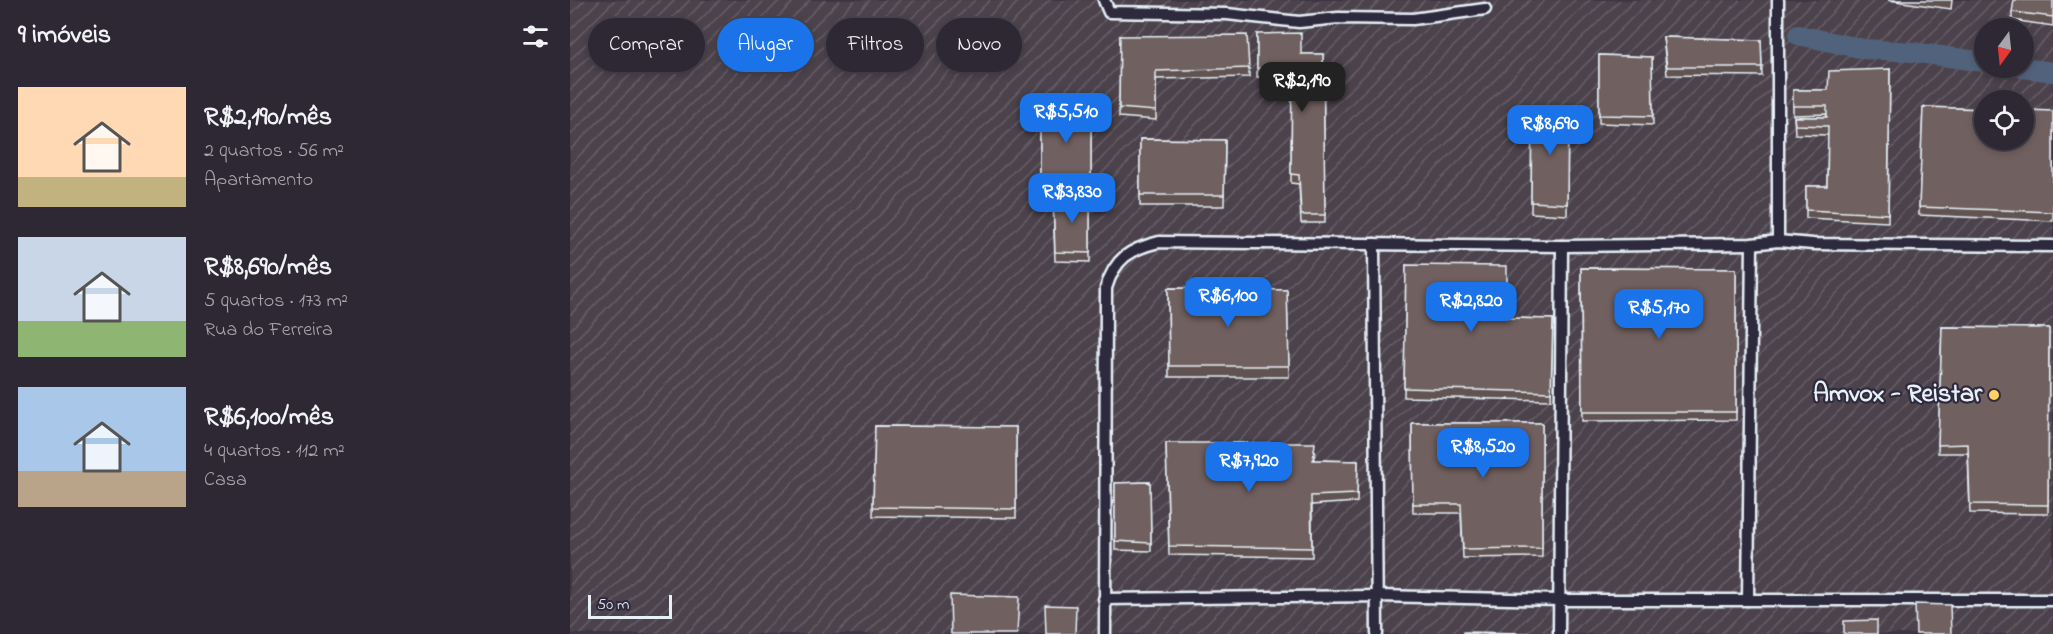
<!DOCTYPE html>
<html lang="pt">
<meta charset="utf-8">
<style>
:root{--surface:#2d2833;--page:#39343f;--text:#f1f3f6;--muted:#a7a6ac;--line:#48444e;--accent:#1a73e8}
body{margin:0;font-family:"Indie Flower",sans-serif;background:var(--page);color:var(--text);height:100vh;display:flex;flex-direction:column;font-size:22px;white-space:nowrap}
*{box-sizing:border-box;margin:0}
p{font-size:20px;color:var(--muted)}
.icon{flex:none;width:33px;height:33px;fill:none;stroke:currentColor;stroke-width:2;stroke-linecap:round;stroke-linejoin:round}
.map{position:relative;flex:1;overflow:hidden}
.side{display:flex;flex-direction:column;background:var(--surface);width:570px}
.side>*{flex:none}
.top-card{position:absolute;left:18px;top:18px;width:570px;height:54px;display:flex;gap:12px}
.needle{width:39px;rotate:195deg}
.controls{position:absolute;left:1404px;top:18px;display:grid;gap:12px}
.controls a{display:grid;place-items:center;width:60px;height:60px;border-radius:50%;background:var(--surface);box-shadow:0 3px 9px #0003,0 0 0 2px var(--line);font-size:30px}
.scale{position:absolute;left:18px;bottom:15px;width:84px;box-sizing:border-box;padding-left:6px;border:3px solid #e8f1f8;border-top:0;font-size:16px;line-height:21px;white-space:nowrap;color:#e8f1f8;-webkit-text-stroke:4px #2f2a3d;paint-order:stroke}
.price{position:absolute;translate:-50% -51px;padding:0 14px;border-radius:12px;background:var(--accent);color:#fff;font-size:20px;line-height:39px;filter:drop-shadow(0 2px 3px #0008)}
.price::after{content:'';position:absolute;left:50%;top:36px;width:18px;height:14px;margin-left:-9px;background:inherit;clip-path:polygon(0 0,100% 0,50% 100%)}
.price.selected{background:#222;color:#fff}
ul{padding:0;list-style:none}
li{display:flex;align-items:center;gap:18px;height:150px;padding:0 18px}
li span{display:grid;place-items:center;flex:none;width:168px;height:120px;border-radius:0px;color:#555}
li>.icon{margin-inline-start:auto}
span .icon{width:72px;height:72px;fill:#fffc;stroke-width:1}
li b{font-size:26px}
h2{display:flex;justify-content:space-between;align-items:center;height:72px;padding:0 18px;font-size:26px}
.chip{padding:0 21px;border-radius:27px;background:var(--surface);box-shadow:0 3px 9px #0003,0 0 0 2px var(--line);font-size:21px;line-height:54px}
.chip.selected{background:var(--accent);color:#fff}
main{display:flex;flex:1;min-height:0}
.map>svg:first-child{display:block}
.industrial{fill:url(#industrial-furrows);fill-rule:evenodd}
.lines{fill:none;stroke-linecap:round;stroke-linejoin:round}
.river{stroke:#51637c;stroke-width:20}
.minor-casing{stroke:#e8f1f8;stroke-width:15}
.minor{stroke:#2f2a3d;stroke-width:10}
.wall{fill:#605351;stroke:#e8f1f8;stroke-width:1.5}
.building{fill:#70615e;stroke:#e8f1f8;stroke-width:1.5}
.poi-dot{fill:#ffd166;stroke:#2f2a3d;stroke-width:2}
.labels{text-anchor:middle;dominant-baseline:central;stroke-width:4.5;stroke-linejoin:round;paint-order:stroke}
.poi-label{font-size:26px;font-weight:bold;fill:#e8f1f8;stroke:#2f2a3d;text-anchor:end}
</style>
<main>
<section class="side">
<h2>9 imóveis<svg class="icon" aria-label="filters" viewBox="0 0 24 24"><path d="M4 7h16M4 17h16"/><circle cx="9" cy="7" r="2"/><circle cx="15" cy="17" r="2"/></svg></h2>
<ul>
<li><span style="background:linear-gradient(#ffd9b3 75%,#c2b280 0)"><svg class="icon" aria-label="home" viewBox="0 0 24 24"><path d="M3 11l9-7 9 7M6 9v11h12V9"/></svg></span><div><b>R$2,190/mês</b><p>2 quartos · 56 m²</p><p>Apartamento</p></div></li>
<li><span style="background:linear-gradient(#c9d6e8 70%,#8fb573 0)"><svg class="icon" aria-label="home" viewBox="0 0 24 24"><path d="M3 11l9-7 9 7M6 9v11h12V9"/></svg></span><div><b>R$8,690/mês</b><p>5 quartos · 173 m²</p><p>Rua do Ferreira</p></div></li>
<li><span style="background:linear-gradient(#a9c7e8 70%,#b9a48a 0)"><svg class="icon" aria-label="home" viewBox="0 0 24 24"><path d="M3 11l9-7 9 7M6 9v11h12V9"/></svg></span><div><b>R$6,100/mês</b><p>4 quartos · 112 m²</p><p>Casa</p></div></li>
</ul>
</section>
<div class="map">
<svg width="1483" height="634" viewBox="0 0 1483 634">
<defs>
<pattern id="industrial-furrows" width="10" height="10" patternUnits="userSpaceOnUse" patternTransform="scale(1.5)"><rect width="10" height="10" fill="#4c424c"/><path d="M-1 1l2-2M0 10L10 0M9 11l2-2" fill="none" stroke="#665e67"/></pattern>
</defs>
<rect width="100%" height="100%" fill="#3c3544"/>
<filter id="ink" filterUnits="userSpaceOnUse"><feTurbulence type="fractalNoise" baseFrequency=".0167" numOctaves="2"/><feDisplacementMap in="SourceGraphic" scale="12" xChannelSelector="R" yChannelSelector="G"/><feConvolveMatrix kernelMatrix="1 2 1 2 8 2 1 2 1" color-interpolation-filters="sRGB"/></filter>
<g filter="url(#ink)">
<path class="industrial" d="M0 0H1483V634H0ZM1414 28H1454V68H1414ZM1414 100H1454V140H1414Z"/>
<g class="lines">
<g class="river">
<path d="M1228 35 1294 49 1342 52 1414 62"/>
<path d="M1453 68 1483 72"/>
</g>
<g class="minor-casing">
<g id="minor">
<path d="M534 0 539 12 657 14 729 22 768 18 843 19 915 9"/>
<path d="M1208 0V241"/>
<path d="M804 244 807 634"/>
<path d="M534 599 808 596 990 600H1483"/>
<path d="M1178 600 1182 244"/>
<path d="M535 634 536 288C545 258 560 249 589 242L992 246 1182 244 1208 241 1243 244 1483 246"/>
<path d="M989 634 992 246"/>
</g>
</g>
<use href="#minor" class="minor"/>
</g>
<g class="wall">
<path d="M1318 0H1382L1381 9Z"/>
<path d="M1483 0V26L1442 20V12Z"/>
<path d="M687 34 731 54H753L755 223H731L729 184 721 183 722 77H687Z"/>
<path d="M550 36 679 68V77L586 79V120L549 117Z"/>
<path d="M1093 37 1191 40 1192 76 1097 75Z"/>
<path d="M1029 55 1082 57 1083 125 1029 123Z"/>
<path d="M1320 69 1318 222 1236 218V186H1257L1258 135 1225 134 1224 117H1257V114L1223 115V90H1258Z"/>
<rect x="470" y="103" width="51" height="90"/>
<path d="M1353 107 1483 111V221L1349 215Z"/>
<path d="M998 108 997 215 961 213 962 110Z"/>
<path d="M570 139 655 140 654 206H570Z"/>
<path d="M483 196 520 198V262L485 261Z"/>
<path d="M836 265 937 318 983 319 981 400 834 397Z"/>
<path d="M1011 268 1166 269V420L1012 421Z"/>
<path d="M598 288 717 290 719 377H599Z"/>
<path d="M1372 327 1479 328 1478 514 1400 513 1398 453H1368Z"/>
<path d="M842 423H972V557L893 558 891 513H843Z"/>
<path d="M305 426 446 427V518L303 516Z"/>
<path d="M596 443 745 452 744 460 788 461 787 502 742 505V557L599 555Z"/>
<path d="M580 482 581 551 545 550V483Z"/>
</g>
<g class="building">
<path d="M1444 0H1483V17L1442 12Z"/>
<path d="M731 33V54H753L755 215H731L729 175 721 174 722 69 687 68V34Z"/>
<path d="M677 35 679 68 586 71V111L549 108 550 36Z"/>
<path d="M1093 37 1191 40 1192 67H1097Z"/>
<path d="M1029 55 1082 57 1083 116 1029 115Z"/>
<path d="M1320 69 1318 214 1236 210V186H1257L1258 126 1225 125 1224 117H1257V106H1223V90H1258L1259 71Z"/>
<rect x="470" y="103" width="51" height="81"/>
<path d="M1353 107 1414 109V140H1454V110L1483 111V212L1349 207Z"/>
<path d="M998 108 997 204 961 202 962 110Z"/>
<path d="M570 139 655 140 654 195H570Z"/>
<path d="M483 196 520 198V253L485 252Z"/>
<path d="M836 265 937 266V318L983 319 981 392 834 388Z"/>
<path d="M1011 268 1166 269V412H1012Z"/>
<path d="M598 288 717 290 719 366H599Z"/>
<path d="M1372 327 1479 328 1478 505 1400 504 1398 444 1368 445Z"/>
<path d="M842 423H972V548L893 549 891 504H843Z"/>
<path d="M305 426 446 427V509L303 507Z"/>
<path d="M596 443H745L743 460 788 461 787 494 741 496 742 548 599 546Z"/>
<path d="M580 482 581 543 545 541V483Z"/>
<path d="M380 595 449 597 447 634H381Z"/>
<path d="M1345 604 1380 605 1381 634H1346Z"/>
<path d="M475 605 506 606 505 634H476Z"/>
<path d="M1307 620V634H1274V621Z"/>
<path d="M894 632 958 633V634H894Z"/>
</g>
</g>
<circle class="poi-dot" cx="1424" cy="395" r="6"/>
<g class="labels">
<g class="poi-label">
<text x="1412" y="395">Amvox - Reistar</text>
</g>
</g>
</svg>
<div class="controls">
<a><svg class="needle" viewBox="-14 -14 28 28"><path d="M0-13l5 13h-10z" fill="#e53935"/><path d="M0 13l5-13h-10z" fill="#a7a6ac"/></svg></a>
<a><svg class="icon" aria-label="locate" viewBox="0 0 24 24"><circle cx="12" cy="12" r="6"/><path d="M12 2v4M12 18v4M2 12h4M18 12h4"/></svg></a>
</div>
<div class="scale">50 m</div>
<b class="price selected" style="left:732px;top:113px">R$2,190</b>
<b class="price" style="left:496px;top:144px">R$5,510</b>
<b class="price" style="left:980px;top:156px">R$8,690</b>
<b class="price" style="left:502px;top:224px">R$3,830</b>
<b class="price" style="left:658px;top:328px">R$6,100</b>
<b class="price" style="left:901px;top:333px">R$2,820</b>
<b class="price" style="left:1089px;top:340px">R$5,170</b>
<b class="price" style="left:913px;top:479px">R$8,520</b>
<b class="price" style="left:679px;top:493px">R$7,920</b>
<div class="top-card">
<a class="chip">Comprar</a>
<a class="chip selected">Alugar</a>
<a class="chip">Filtros</a>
<a class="chip">Novo</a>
</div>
</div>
</main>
